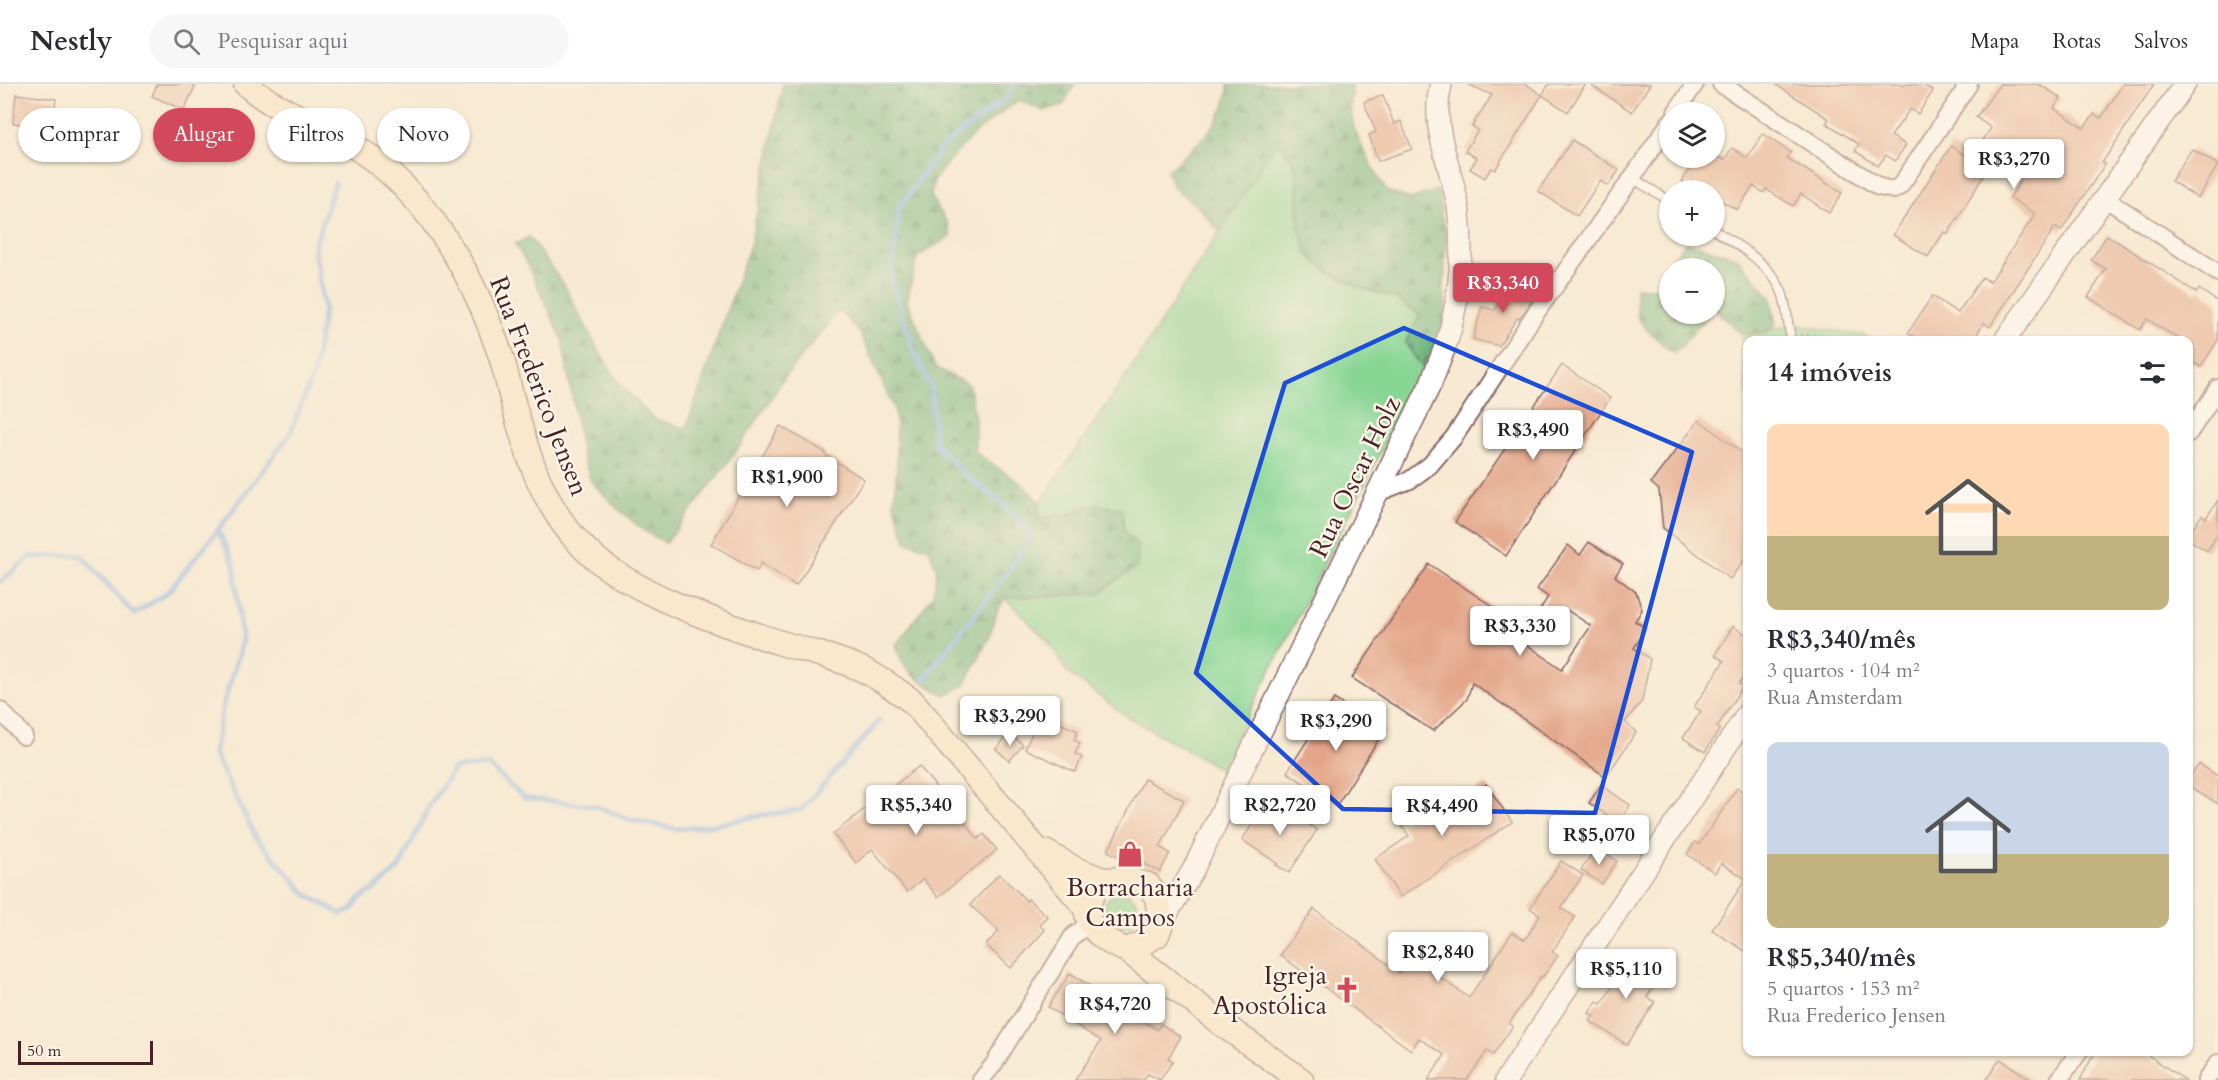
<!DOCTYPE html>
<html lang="pt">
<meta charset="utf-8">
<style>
:root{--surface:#fff;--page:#f7f7f7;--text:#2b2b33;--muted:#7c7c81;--line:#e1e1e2;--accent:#d1495b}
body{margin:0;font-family:Cardo,serif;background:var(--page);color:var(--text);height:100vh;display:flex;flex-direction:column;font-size:22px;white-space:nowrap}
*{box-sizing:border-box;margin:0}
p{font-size:20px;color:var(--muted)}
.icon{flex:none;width:33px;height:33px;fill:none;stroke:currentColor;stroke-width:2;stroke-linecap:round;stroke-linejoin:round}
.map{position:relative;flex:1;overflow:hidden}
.drawer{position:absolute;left:1743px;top:252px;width:450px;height:720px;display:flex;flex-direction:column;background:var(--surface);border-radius:12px;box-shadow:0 2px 4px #0004}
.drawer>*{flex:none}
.banner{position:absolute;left:18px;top:24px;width:570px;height:54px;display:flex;gap:12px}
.buttons{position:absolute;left:1659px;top:18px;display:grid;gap:12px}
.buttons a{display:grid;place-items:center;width:66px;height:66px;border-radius:50%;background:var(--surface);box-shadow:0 2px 4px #0004;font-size:30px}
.scale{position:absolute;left:18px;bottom:15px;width:135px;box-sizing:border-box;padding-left:6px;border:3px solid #4a1f2b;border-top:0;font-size:16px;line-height:21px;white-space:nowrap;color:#4a1f2b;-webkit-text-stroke:4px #fcf5e5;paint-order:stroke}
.price{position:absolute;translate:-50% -51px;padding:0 14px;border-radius:6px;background:#fff;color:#222;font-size:20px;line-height:39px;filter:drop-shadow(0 2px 3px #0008)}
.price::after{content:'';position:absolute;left:50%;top:36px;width:18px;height:14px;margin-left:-9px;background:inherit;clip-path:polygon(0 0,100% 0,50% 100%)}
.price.active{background:var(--accent);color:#fff}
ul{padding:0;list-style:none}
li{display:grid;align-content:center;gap:12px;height:318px;padding:0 24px}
li span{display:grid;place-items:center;height:186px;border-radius:12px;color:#555}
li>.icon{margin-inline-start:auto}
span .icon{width:108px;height:108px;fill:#fffc;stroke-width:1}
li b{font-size:26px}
h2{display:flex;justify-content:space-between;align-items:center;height:72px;padding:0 24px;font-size:26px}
.pill{padding:0 21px;border-radius:27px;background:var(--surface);box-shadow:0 2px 4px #0004;font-size:21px;line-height:54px}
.pill.active{background:var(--accent);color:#fff}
header{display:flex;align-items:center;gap:36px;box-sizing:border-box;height:84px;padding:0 30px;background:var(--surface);border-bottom:2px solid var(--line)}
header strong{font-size:28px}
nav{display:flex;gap:33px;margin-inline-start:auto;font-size:21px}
.search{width:420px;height:54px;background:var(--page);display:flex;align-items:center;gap:15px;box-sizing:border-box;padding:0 21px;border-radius:33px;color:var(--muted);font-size:22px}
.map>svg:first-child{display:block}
.green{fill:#88d594;stroke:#697a60;stroke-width:1.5}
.forest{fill:url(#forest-firs);stroke:#5c6a54;stroke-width:1.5}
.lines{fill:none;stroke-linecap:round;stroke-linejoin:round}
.stream{stroke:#7bb0e9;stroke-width:5}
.building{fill:#e3a487}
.service-casing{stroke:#876665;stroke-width:11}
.minor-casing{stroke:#876665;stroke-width:20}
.tertiary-casing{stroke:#876665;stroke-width:24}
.secondary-casing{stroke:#876665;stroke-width:27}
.path{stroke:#876665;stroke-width:3;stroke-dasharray:1.5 4.5;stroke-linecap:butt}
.service{stroke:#fff;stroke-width:8}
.minor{stroke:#fff;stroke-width:16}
.tertiary{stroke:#fff;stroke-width:21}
.secondary{stroke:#fbe6c4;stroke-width:24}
.marked{fill:none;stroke:#1d4ed8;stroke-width:4.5;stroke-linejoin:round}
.labels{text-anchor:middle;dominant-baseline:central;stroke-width:5;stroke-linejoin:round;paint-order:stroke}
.street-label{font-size:26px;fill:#4a1f2b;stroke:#fcf5e5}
.poi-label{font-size:26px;fill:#4a1f2b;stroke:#fcf5e5}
</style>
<header>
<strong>Nestly</strong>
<div class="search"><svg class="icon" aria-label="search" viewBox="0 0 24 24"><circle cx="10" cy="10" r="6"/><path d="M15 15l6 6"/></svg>Pesquisar aqui</div>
<nav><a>Mapa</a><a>Rotas</a><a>Salvos</a></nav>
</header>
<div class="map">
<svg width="2218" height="996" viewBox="0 0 2218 996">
<defs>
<pattern id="forest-firs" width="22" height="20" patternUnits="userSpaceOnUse" patternTransform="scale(1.5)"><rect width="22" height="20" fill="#6eb67e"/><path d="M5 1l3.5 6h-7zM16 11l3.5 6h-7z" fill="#5c9367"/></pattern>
</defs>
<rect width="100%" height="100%" fill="#fcf5e5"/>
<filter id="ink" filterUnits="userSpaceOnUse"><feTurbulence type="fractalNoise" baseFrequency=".0167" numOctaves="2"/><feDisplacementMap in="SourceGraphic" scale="12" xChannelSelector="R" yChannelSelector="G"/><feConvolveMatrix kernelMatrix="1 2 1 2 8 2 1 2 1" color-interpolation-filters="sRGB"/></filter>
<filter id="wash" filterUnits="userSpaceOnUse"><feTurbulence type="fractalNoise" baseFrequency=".008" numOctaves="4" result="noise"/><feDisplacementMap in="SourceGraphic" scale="24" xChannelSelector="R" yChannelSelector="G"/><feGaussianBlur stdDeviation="1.35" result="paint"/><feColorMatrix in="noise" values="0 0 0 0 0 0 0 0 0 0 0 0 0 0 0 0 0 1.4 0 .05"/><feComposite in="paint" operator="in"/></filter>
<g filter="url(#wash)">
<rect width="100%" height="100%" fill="#f7e9d2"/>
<g class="green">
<path d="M1277 58 1294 77 1298 110 1299 143 1308 172 1334 191 1364 205 1398 215 1420 232 1406 259 1423 284 1221 685 1128 633 1068 589 1047 556 1005 514 1035 512 1138 461 1095 420 1065 432 1037 433 1040 419 1138 274Z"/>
<path d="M1792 240 1862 251 1874 256H1748L1747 313 1742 253Z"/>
<circle cx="1121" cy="826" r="17"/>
</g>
<g class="forest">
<path d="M783 0H1075L1063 21 1044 27 1019 16 975 49 953 72 934 96 931 114 947 138 951 152 917 173 907 217 935 283 969 301 975 334V368L1022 400 1040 419 1038 433 1065 432 1095 420 1122 425 1124 447 1138 461 1137 482 1098 510 1005 514 997 527 989 554 965 601 945 611C919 596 904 591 896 561L933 511 937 487 929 464 906 458 894 419 897 377 895 327 860 249 839 227 787 290 736 368 666 459 644 447 617 424 591 397 582 371 562 255 525 176 515 160 529 153 565 203 598 266 620 300 654 335 686 344 751 158Z"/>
<path d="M1228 0H1351C1354 10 1349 19 1351 28 1354 56 1374 83 1386 107L1410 115 1439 106 1441 131 1446 146 1444 206 1446 223 1442 249 1423 284 1405 259 1420 231 1398 215 1364 205 1334 191 1308 172 1299 143 1298 110 1294 77 1277 58 1220 148 1199 124 1173 103 1167 87C1193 64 1229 37 1228 0Z"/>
<path d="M1686 158 1736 173 1771 213 1776 240 1765 248 1741 250 1715 225 1714 184H1670V230H1710L1674 270 1649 248 1638 235 1635 203 1666 205 1670 178Z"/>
</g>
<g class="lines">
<g class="stream">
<path d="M218 446 234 480 242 558 223 622 214 670 256 754 306 810 341 830 351 827 359 815 379 802 399 784 430 721 454 684 488 681 524 714 595 722 632 736 676 745 714 741 763 731 801 726 879 637"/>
<path d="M0 498 30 473 81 471 134 530 167 509 218 446 290 350 314 288 324 224 314 164 335 99"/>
<path d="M924 595 1013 481 1032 451 1001 418 966 392 934 359 931 302 915 270 891 195 899 124 941 64 1006 14 1015 0"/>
</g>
</g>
<g id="blocks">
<g class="building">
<path d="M157 0H196L184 26 152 12Z"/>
<path d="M1467 0H1526L1542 11 1549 0H1586L1568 28 1542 11 1495 86 1491 84 1485 94 1470 85 1477 74 1465 67 1478 46 1472 42 1492 11Z"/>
<path d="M1589 0H1650L1632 28Z"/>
<path d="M1775 0H1922L1933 7 1918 30 1910 25 1891 52 1906 61 1895 77 1886 71 1878 82 1855 67 1859 60 1826 39 1829 35Z"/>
<path d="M2000 0H2039L2061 14 2054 24 2084 44 2094 30 2101 34 2123 0H2154L2102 79 2105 80 2061 147 2055 143 1990 243 1984 239 1973 256H1919L1908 249 1932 212 1958 229 1982 193 1990 198 2035 130 2010 113 2027 87 2004 72 1995 85 1990 81 1948 150 1944 148 1928 173 1893 151 1951 62 1971 75 1991 44 1976 33Z"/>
<path d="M16 10 56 15 52 43 69 45 67 67 33 63 36 42 13 39Z"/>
<path d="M1383 11 1394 40 1401 37 1412 65 1378 77 1369 51 1376 48 1364 18Z"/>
<path d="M1763 50 1790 68 1787 74 1842 109 1829 129 1801 110 1793 122 1766 105 1764 109 1753 102 1737 126 1714 112V106H1697L1682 97 1698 74H1721L1724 76 1732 64 1747 74Z"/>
<path d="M1572 56 1619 86 1608 102 1600 97 1577 132 1538 107Z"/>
<path d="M2192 65 2218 81 2198 114 2171 97Z"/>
<path d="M2107 151 2197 209 2199 205 2218 218V256L2201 283 2188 275V256H2180L2147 235 2140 246 2088 213 2106 185 2091 176Z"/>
<path d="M1514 195 1537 210 1536 211 1519 235 1517 234 1499 262 1473 255 1482 223 1495 226Z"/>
<path d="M1562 281 1610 314 1506 472 1455 438Z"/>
<path d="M1699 336 1748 373V471L1730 495 1663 444 1659 406 1651 399Z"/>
<path d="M780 342 825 368 824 370 864 395 796 502 761 479 757 487 711 460Z"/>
<path d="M2218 416V449L2207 467 2188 455V451L2202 431 2206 434Z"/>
<path d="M1589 458 1623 480 1615 492 1636 508 1642 526 1635 537 1646 544 1634 564 1650 575 1642 617 1625 638 1636 648 1606 693 1472 599 1467 615 1433 647 1352 594 1429 480 1526 545 1519 555 1562 585 1591 542 1564 524 1552 541 1537 530 1548 513 1537 505 1568 461 1580 471Z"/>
<path d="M1733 542 1748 552V586L1739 600 1743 602 1717 643 1720 645 1705 668 1683 654 1701 627 1694 623 1724 577 1715 571Z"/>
<path d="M1334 615 1384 647 1337 721 1287 688Z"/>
<path d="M1052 636 1078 647 1074 656 1080 659 1075 670 1082 673 1075 688 1025 665 1036 640 1047 645Z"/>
<path d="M1010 649 1023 661 1009 677 996 665Z"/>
<path d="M2199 680 2218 692V720L2188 701V696Z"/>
<path d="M919 682 978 755 984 750 997 766 938 813 923 795 907 808 872 765 856 779 833 750Z"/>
<path d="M1144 695 1184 716 1160 763 1170 769 1160 788 1123 770 1121 774 1108 767Z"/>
<path d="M1486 700 1512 738 1400 813 1375 775 1409 752 1401 741 1450 708 1457 719Z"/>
<path d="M1601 701 1630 721 1619 739 1589 719Z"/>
<path d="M1737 704 1748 711V869L1712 846 1746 795 1721 779 1715 789 1687 770 1695 758 1699 760 1710 745Z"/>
<path d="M1269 715 1317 746 1289 789 1276 781 1277 779 1242 756Z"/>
<path d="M1596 763 1617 777 1602 800 1581 786Z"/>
<path d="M1561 777 1583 791 1561 824 1575 833 1552 868 1558 872 1543 893 1541 892 1509 940 1513 942 1493 971 1487 967 1467 996H1428L1445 971 1419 954 1411 966 1280 871 1314 825 1400 889 1412 873 1469 914 1512 848 1525 856 1540 831 1530 824Z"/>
<path d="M999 790 1027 817 1028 815 1047 832 1039 841 1045 846 1011 884 986 861 999 847 970 821Z"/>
<path d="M1623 868 1660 893 1647 913 1655 918 1627 961 1590 937 1594 932 1589 929 1597 917 1601 920 1620 892 1611 886Z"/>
<path d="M1070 889 1157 946 1161 940 1181 953 1168 974 1173 977 1160 996 1148 990 1144 996H1075L1101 957 1048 923Z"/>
<path d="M2095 968H2143L2185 996H2080Z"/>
<path d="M2000 975 2032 996H1986Z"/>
</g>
</g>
</g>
<g filter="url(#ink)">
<use href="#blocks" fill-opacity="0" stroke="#876665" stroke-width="1.5"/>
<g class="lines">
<g class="service-casing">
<g id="service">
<path d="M1632 94 1670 117"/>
<path d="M1714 146C1739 162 1769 179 1781 206 1787 219 1787 236 1790 249"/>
</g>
</g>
<g class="minor-casing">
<g id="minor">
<path d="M1721 0 1879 103 1894 106 1900 102 1969 0"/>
<path d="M1676 28 1695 0"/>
<path d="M2106 115 2218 189"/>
<path d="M2189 349 2218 304"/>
<path d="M1377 409 1410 396 1430 381 1454 353 1533 233 1632 94 1670 38"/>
<path d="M0 626 24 652"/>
<path d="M981 996 994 980 1073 852 1090 839"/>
<path d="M2059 996 2079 968"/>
<path d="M2206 996 2218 979"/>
</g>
</g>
<g class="tertiary-casing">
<g id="tertiary">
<path d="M2005 256 2185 0"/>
<path d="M1161 840 1193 786 1431 299C1438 280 1448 259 1452 239 1460 204 1463 166 1459 130 1454 85 1429 46 1441 0"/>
<path d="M1506 996 1748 629"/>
</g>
</g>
<g class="secondary-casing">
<g id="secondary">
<path d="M246 0C273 25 311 37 342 55 391 82 428 124 456 172 473 200 487 233 498 264 504 279 507 295 511 311 526 367 542 424 586 466 630 509 722 540 781 559 807 567 835 573 859 584 879 593 895 605 913 618L1086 824"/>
<path d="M1045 768 1075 785 1103 796 1127 795 1148 801 1157 813 1161 840 1157 851 1143 859 1127 866"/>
<path d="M1103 796 1095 805 1086 824C1088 846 1107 859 1127 866L1222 940 1301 996"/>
</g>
</g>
<path class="path" d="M1801 250 1850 256"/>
<use href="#service" class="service"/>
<use href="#minor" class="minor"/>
<use href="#tertiary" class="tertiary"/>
<use href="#secondary" class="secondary"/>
</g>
</g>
<path d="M0 0H2218V996H0ZM1404 244 1692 368 1595 729 1343 725 1196 589 1285 299Z" fill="#f7e9d2" fill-opacity=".55" fill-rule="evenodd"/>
<path class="marked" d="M1404 244 1692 368 1595 729 1343 725 1196 589 1285 299Z"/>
<defs>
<g id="shop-bare" transform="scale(2.07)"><path d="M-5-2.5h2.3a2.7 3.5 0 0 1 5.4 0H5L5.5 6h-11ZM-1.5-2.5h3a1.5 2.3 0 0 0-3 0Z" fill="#d1495b" stroke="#fcf5e5" stroke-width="2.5" paint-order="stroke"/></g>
<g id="church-bare" transform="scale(2.07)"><path d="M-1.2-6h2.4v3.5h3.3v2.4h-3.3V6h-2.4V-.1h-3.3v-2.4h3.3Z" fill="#d1495b" stroke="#fcf5e5" stroke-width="2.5" paint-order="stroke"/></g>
</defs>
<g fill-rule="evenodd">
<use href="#shop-bare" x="1130" y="770"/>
<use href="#church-bare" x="1347" y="906"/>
</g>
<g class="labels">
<g class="street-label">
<text transform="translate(539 302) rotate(69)">Rua Frederico Jensen</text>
<text transform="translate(1355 393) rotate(-64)">Rua Oscar Holz</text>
</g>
<g class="poi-label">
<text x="1130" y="803">Borracharia<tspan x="1130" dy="30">Campos</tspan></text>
<text x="1327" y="891" text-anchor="end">Igreja<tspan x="1327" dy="30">Apostólica</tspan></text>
</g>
</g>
</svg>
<div class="buttons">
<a><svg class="icon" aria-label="layers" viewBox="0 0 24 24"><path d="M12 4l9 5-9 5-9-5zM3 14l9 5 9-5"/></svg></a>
<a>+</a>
<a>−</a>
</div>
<div class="scale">50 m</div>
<b class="price" style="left:2014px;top:106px">R$3,270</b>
<b class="price active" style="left:1503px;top:230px">R$3,340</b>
<b class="price" style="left:1533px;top:377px">R$3,490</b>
<b class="price" style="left:787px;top:424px">R$1,900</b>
<b class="price" style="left:1520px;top:573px">R$3,330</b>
<b class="price" style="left:1010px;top:663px">R$3,290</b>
<b class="price" style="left:1336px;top:668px">R$3,290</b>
<b class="price" style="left:916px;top:752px">R$5,340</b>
<b class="price" style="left:1280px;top:752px">R$2,720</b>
<b class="price" style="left:1442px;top:753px">R$4,490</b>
<b class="price" style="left:1599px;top:782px">R$5,070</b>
<b class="price" style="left:1438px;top:899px">R$2,840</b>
<b class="price" style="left:1626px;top:916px">R$5,110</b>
<b class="price" style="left:1115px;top:951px">R$4,720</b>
<div class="banner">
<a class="pill">Comprar</a>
<a class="pill active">Alugar</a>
<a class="pill">Filtros</a>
<a class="pill">Novo</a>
</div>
<section class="drawer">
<h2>14 imóveis<svg class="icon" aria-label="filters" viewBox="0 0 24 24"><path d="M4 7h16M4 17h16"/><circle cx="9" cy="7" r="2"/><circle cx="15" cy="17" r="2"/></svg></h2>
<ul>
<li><span style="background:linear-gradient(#ffd9b3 60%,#c2b280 0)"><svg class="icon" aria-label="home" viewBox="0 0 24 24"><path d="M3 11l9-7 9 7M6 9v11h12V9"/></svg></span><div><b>R$3,340/mês</b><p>3 quartos · 104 m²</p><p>Rua Amsterdam</p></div></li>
<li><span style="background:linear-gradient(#c9d6e8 60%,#c2b280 0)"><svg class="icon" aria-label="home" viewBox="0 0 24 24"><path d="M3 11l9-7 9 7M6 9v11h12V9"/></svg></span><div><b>R$5,340/mês</b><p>5 quartos · 153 m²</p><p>Rua Frederico Jensen</p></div></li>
</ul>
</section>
</div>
